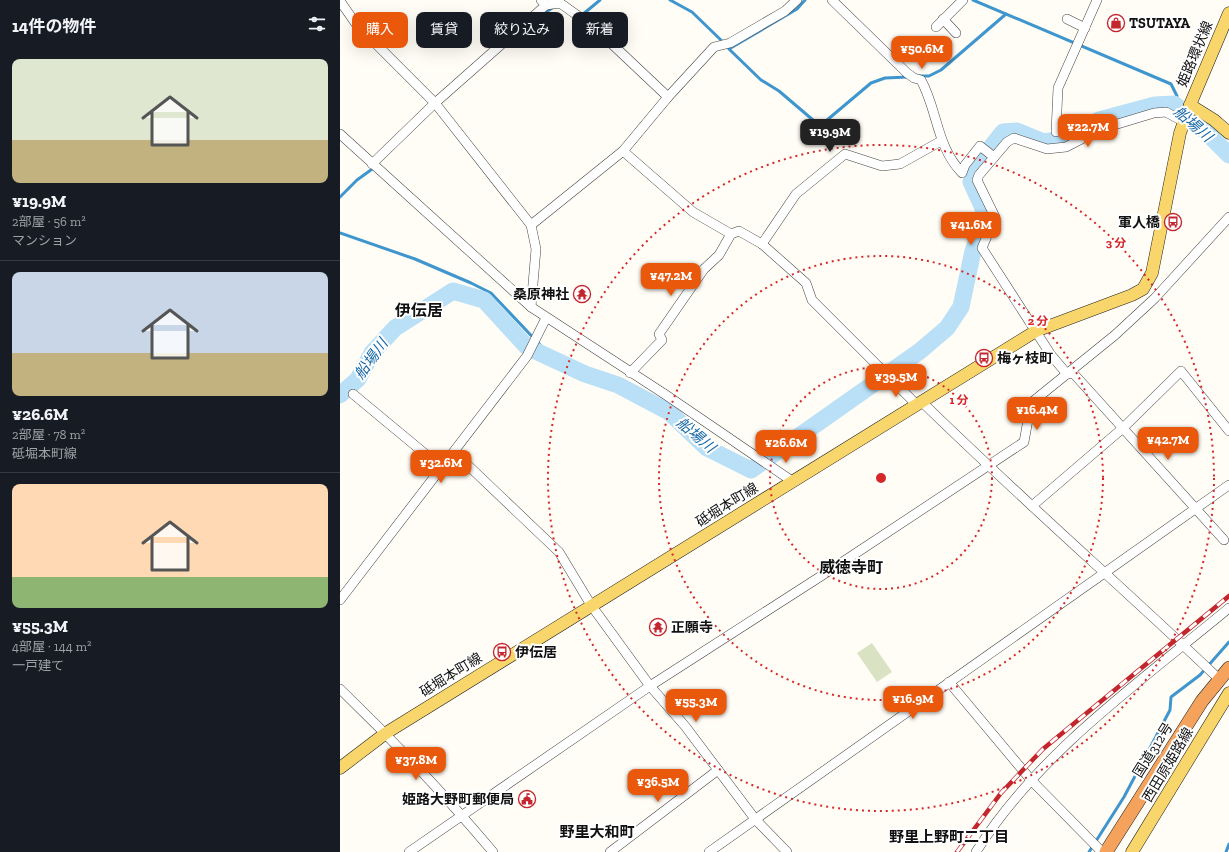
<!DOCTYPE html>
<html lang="ja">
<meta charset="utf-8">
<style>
:root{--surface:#171b24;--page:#20242c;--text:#f1f3f6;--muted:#9ea1a6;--line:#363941;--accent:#ea580c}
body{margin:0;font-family:"Zilla Slab","Noto Sans JP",serif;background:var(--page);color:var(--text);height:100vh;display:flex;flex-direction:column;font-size:15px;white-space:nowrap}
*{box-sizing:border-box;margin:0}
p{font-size:13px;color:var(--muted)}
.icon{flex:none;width:22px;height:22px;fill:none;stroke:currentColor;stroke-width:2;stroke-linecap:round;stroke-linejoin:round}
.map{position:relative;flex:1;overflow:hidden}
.drawer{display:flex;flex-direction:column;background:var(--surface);width:340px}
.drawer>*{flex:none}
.banner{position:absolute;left:12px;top:12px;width:380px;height:36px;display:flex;gap:8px}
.price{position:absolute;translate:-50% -34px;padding:0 9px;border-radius:8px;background:var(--accent);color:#fff;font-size:13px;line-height:26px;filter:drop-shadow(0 1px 2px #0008)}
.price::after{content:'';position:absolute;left:50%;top:24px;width:12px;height:9px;margin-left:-6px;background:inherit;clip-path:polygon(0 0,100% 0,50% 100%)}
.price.current{background:#222;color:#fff}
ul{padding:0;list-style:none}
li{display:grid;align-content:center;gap:8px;height:212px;padding:0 12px}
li+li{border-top:1px solid var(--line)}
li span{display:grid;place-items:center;height:124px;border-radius:8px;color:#555}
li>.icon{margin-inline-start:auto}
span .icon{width:72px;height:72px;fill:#fffc;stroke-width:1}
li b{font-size:17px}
h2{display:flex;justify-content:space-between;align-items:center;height:48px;padding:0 12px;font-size:17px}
.chip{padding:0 14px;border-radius:8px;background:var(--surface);box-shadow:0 4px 16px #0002;font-size:14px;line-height:36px}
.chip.current{background:var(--accent);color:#fff}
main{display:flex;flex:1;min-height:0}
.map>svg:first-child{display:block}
.cemetery{fill:#d9e3c4}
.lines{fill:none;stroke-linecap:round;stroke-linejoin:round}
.stream{stroke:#3f96cf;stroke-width:3}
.river{stroke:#b9e0f7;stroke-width:17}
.minor-casing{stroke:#444;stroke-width:10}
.major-casing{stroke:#222;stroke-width:13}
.highway-casing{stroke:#222;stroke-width:14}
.minor{stroke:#fff;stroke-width:9}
.major{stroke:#f9d66b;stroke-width:12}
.highway{stroke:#f5a25d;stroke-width:13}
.rail-casing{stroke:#c4262e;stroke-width:4.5}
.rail{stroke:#fff;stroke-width:3;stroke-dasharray:9;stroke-linecap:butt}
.ring{fill:none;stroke:#d62828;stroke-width:2;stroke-dasharray:2 4}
.labels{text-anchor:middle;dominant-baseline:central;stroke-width:4;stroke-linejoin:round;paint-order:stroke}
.poi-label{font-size:14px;font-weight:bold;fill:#111;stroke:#fff;text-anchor:start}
.street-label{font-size:14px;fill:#111;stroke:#fff}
.water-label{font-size:15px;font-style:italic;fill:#1768a6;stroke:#fff}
.neighbourhood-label{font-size:15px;font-weight:bold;fill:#111;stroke:#fff}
.quarter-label{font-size:16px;font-weight:bold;fill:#111;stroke:#fff}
.centre{fill:#d62828;stroke:#fff;stroke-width:2}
.ring-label{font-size:12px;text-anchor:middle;font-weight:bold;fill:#d62828;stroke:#fff;stroke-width:4;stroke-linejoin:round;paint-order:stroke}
</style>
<main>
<section class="drawer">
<h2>14件の物件<svg class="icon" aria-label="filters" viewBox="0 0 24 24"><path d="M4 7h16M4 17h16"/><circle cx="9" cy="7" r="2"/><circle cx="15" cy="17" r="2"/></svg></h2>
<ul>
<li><span style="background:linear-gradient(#dfe7d0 65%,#c2b280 0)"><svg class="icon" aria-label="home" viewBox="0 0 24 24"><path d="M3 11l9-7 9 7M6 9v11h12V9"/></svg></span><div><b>¥19.9M</b><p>2部屋 · 56 m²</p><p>マンション</p></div></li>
<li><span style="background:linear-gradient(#c9d6e8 65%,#c2b280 0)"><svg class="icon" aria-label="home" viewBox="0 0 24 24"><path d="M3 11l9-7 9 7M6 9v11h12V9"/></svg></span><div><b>¥26.6M</b><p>2部屋 · 78 m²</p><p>砥堀本町線</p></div></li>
<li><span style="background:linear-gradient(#ffd9b3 75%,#8fb573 0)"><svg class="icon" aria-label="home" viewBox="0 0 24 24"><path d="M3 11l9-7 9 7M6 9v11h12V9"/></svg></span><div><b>¥55.3M</b><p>4部屋 · 144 m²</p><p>一戸建て</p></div></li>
</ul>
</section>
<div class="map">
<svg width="889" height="852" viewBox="0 0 889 852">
<rect width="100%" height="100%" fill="#fffdf5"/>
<path class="cemetery" d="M532 643 552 672 537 682 517 653Z"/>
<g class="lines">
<g class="stream">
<path d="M330 0 352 12 384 43"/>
<path d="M633 0 831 84 837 96 834 104"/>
<path d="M239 14 242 15 260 0"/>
<path d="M198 17 214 7"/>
<path d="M389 49 457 9 465 0"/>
<path d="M390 50 421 80 439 91 480 126 531 83 545 78 568 77"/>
<path d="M580 76H589L601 70 666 14"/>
<path d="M0 197 17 180 35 167"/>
<path d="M0 233 75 259 131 283 151 293 202 347 221 357 245 374"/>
<path d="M749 852 784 797 830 710 831 697 860 675 889 642"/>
<path d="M886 852 889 844"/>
</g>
<path class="river" d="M0 395 18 379 32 353 55 328 113 291 144 300 187 347 245 374 278 385 329 412 367 448 411 470 580 351 607 328 621 307 633 251 644 220 643 208 631 182 633 170 663 132 677 131 704 142 730 138 759 120 815 105 834 104 860 126 889 155"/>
<g class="minor-casing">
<g id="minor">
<path d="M201 0 206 5 220 3 255 28 328 97"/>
<path d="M492 0 567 73 574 78 581 80C598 111 596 146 622 173L625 165 640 146 654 157"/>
<path d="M0 1 23 34 33 41 95 103 191 225"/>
<path d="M603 19 616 33"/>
<path d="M727 19 745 28"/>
<path d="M596 27 623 0"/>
<path d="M716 132 718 88 757 0"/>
<path d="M0 134 191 307 326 395 452 481"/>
<path d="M283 151 353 212 391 234 399 231 422 244 466 283 472 300 577 405"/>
<path d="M32 164 95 103 206 5"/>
<path d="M422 244 456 194 505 154 542 166 560 164 601 141"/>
<path d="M191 307 196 249 191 225 283 151 328 97 374 47 390 43 445 11 457 0"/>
<path d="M290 373 322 340 319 334 364 269 379 255 391 234"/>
<path d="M727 374 711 355 642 248 655 217 637 180 639 175 667 142 674 138 707 149 726 147 761 129 814 113 826 112 844 122"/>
<path d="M727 374 733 373 884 540"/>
<path d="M13 394 101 467"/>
<path d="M582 402C679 497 781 586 879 679"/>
<path d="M114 452 219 552 251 605 310 686 345 726 415 819 447 852"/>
<path d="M692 506 783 428 841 371 889 431"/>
<path d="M0 600 187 356 206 318"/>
<path d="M609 682 691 780 762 852"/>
<path d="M0 689C54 741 105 795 153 852"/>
<path d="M69 852 310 686 492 569 684 442 691 403 775 335 815 298 889 217"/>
<path d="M270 852 378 770"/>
<path d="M369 852 889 485"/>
<path d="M636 852C698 753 800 682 889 608"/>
</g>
</g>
<g class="major-casing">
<g id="major">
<path d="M850 105 874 120 889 133"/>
<path d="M0 768 46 733 696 331 792 295 803 289 812 273 840 133 850 105 889 13"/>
<path d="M792 852 889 693"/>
</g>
</g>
<g class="highway-casing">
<path id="highway" d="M766 852 862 701 889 668"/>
</g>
<use href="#minor" class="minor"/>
<use href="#major" class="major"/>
<use href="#highway" class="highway"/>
<g class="rail-casing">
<path id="rail" d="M617 852 661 793 703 749 889 596"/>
</g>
<use href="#rail" class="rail"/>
</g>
<g class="ring">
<circle cx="541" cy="478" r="111"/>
<circle cx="541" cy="478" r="222"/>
<circle cx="541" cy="478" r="333"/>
</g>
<defs>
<g id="shop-ring" transform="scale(0.9)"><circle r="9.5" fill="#fff" stroke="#c4262e" stroke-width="1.5"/><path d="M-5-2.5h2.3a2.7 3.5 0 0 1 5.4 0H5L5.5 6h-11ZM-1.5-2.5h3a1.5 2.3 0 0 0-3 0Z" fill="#c4262e"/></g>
<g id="bus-ring" transform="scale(0.9)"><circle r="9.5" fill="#fff" stroke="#c4262e" stroke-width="1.5"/><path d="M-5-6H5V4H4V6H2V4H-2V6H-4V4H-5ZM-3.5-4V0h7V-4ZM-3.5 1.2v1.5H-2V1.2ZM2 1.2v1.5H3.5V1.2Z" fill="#c4262e"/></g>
<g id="temple-ring" transform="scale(0.9)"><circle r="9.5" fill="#fff" stroke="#c4262e" stroke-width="1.5"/><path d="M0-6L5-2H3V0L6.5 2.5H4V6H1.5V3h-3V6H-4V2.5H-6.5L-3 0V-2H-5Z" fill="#c4262e"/></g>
<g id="civic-ring" transform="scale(0.9)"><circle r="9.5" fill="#fff" stroke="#c4262e" stroke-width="1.5"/><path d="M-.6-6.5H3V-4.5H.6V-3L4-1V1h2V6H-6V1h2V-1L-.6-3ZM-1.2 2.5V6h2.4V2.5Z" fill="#c4262e"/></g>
</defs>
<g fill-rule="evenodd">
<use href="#shop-ring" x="776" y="23"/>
<use href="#bus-ring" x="833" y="222"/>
<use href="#temple-ring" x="242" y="294"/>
<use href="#bus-ring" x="644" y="358"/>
<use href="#temple-ring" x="318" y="627"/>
<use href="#bus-ring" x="162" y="652"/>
<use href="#civic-ring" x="187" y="799"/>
</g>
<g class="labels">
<g class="poi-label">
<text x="789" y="23">TSUTAYA</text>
<text x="820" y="222" text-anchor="end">軍人橋</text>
<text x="229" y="294" text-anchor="end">桑原神社</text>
<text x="657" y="358">梅ヶ枝町</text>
<text x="331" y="627">正願寺</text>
<text x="175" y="652">伊伝居</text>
<text x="174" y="799" text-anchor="end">姫路大野町郵便局</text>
</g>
<g class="street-label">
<text transform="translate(855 54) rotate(-67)">姫路環状線</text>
<text transform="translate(387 505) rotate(-32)">砥堀本町線</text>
<text transform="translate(111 675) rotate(-32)">砥堀本町線</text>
<text transform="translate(813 750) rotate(-58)">国道312号</text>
<text transform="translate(828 765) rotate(-59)">西田原姫路線</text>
</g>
<g class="water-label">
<text transform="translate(853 124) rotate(41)">船場川</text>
<text transform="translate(31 359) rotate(-54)">船場川</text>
<text transform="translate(356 435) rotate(40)">船場川</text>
</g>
<g class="neighbourhood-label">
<text x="257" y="832">野里大和町</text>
<text x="609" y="837">野里上野町二丁目</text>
</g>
<g class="quarter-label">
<text x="79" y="310">伊伝居</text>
<text x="511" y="567">威徳寺町</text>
</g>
</g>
<circle cx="541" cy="478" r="6" class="centre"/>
<g class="ring-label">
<text x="776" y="247">3 分</text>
<text x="698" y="325">2 分</text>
<text x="619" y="404">1 分</text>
</g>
</svg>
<b class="price" style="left:582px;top:70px">¥50.6M</b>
<b class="price" style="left:748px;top:148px">¥22.7M</b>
<b class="price current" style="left:490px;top:153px">¥19.9M</b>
<b class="price" style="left:631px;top:246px">¥41.6M</b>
<b class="price" style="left:331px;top:297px">¥47.2M</b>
<b class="price" style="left:556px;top:398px">¥39.5M</b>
<b class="price" style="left:697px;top:431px">¥16.4M</b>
<b class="price" style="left:828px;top:461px">¥42.7M</b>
<b class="price" style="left:446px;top:464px">¥26.6M</b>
<b class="price" style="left:101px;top:484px">¥32.6M</b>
<b class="price" style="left:573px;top:720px">¥16.9M</b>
<b class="price" style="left:356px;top:723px">¥55.3M</b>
<b class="price" style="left:76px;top:781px">¥37.8M</b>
<b class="price" style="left:318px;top:803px">¥36.5M</b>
<div class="banner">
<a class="chip current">購入</a>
<a class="chip">賃貸</a>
<a class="chip">絞り込み</a>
<a class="chip">新着</a>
</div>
</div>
</main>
